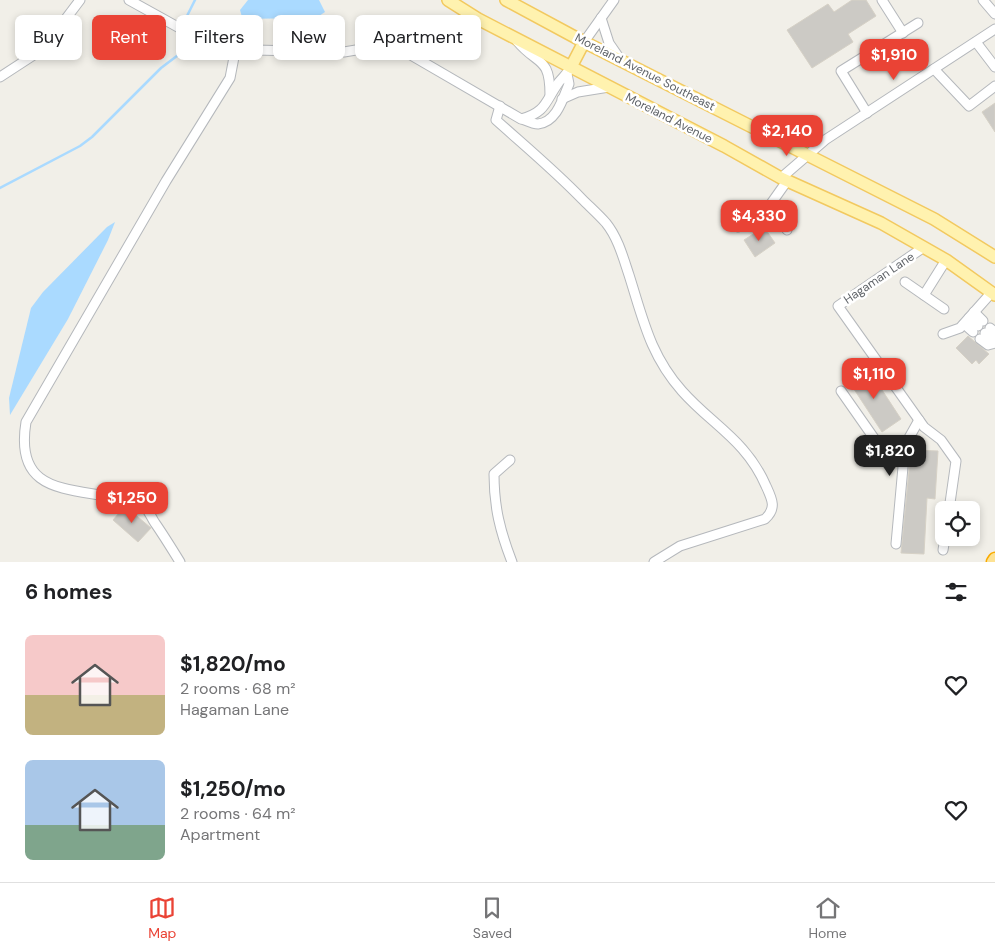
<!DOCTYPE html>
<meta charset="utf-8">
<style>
:root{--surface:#fff;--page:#f6f6f6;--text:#202124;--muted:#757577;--line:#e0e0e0;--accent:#ea4335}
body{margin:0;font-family:"DM Sans",sans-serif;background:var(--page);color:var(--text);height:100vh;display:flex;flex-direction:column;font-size:19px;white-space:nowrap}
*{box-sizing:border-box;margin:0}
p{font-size:16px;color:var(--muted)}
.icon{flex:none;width:28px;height:28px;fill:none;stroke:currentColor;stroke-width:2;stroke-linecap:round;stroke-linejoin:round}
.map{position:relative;height:562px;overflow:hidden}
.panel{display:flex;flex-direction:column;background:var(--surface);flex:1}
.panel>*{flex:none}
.guide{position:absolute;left:15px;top:15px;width:500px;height:45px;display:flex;gap:10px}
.buttons{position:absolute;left:935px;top:501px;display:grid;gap:10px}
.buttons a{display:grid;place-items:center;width:45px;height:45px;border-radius:8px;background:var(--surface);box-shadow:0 2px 8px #0003;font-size:25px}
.price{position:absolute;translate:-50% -42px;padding:0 11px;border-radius:10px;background:var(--accent);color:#fff;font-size:16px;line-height:32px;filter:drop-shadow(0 1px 2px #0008)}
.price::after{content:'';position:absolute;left:50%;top:30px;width:15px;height:11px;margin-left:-8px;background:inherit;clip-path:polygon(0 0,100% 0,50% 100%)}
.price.active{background:#222;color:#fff}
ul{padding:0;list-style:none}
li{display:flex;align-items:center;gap:15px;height:125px;padding:0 25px}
li span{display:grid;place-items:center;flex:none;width:140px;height:100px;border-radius:8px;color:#555}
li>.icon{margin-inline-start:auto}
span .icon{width:60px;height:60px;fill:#fffc;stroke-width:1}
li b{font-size:21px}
h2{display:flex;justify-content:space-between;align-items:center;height:60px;padding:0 25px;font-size:21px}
.tag{padding:0 18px;border-radius:8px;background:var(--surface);box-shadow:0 2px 8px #0003;font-size:18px;line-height:45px}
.tag.active{background:var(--accent);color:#fff}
.dock{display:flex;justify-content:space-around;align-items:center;height:70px;border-top:1px solid var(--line);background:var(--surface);font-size:14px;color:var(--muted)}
.dock a{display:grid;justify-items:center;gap:2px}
.dock .active{color:var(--accent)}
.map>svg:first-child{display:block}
.water{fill:#aadaff}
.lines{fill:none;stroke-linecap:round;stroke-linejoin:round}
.stream{stroke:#aadaff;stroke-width:2.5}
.building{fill:#cccac5;stroke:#d6d1c6}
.minor-casing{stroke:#b5b8bc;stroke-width:11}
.major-casing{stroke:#f2c960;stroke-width:14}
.highway-casing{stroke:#f9ab00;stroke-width:15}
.minor{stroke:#fff;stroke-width:9}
.major{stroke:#fff2af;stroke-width:11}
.highway{stroke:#fde293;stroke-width:12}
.labels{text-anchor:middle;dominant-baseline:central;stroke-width:5;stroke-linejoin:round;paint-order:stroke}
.street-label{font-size:12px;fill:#5f6368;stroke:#fff}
</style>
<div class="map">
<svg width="995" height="562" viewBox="0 0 995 562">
<rect width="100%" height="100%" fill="#f1efe8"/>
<g class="water">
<path d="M248 0H319L325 12 316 18 245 19 242 17 240 10Z"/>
<path d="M115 222 108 240 68 319 10 415 9 398 31 308 43 292 107 227Z"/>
</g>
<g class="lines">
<g class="stream">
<path d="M186 18 195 0"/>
<path d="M0 188 80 146 92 137 161 68 194 43"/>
</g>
</g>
<g class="building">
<path d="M852 0H866L876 16 848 34 853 42 812 68 787 30 828 4 834 12Z"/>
<path d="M995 103V132L982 112Z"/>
<path d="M764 227 775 243 755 257 744 240Z"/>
<path d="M968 336 989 354 979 364 976 360 972 364 956 348Z"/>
<path d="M867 367 901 419 882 432 848 380Z"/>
<path d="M911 450 938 451 935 499 927 498 924 554 901 553Z"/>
<path d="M125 506 151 528 138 542 113 520Z"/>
</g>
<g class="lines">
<g class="minor-casing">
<g id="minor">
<path d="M129 0 203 41 229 53 251 50 344 52 392 44 521 119C547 112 545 101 559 82 563 77 567 74 571 67"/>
<path d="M882 0 903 33"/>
<path d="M983 0 995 14"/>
<path d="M601 18 609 43 620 59"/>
<path d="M517 41C538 66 550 56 550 95"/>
<path d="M584 42 614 0"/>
<path d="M976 42 995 67"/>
<path d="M934 69 969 106 995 86"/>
<path d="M0 77 43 49 80 0"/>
<path d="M562 99 578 92 609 87"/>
<path d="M500 106 496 120C525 146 555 171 582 199 590 207 599 215 606 223 618 238 623 257 629 275 643 319 650 355 682 391 712 425 746 440 766 486 772 499 777 508 765 519L680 546 654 562"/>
<path d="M867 113 841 71 918 23"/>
<path d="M522 119C527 121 533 124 538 124 557 122 563 98 569 84L567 74"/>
<path d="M781 178 825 140 995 29"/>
<path d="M770 205 787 230"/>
<path d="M738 227 770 205 787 181"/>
<path d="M924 247 838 306 924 427 941 440 956 461 949 510"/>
<path d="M905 282 944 309"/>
<path d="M924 295 946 260"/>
<path d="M974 312 983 321"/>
<path d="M969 318 978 326"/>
<path d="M964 324 973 332"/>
<path d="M990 328 995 332"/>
<path d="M985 333 995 342"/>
<path d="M943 334 960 328 992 292"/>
<path d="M980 339 988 345 995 343"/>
<path d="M841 391 876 441 890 444 906 443"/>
<path d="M510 460 494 474C494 507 500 531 512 562"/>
<path d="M896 544 905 445 919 420"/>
<path d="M943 550 945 538"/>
<path d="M180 562C172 549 164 536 155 523 152 519 149 511 145 507 139 502 128 500 120 499 69 487 14 495 26 422L166 181 230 78 235 52"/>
</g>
</g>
<g class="major-casing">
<g id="major">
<path d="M448 0 478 19 724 146 781 178 881 223 946 260 995 295"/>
<path d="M506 0 584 42 934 219 995 257"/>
<path d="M571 67 584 42"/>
</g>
</g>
<g class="highway-casing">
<path id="highway" d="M993 562 995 559"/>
</g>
<use href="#minor" class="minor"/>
<use href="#major" class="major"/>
<use href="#highway" class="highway"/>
</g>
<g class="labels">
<g class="street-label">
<text transform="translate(645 72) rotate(27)">Moreland Avenue Southeast</text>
<text transform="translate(669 118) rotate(27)">Moreland Avenue</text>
<text transform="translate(879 278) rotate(-34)">Hagaman Lane</text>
</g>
</g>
</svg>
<div class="buttons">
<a><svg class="icon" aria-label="locate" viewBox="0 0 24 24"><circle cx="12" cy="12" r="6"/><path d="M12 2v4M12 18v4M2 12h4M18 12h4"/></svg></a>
</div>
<b class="price" style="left:894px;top:81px">$1,910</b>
<b class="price" style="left:787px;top:157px">$2,140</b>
<b class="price" style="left:759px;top:242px">$4,330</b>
<b class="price" style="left:874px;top:400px">$1,110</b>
<b class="price active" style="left:890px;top:477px">$1,820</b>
<b class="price" style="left:132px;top:524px">$1,250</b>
<div class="guide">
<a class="tag">Buy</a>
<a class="tag active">Rent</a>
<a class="tag">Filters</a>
<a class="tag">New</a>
<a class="tag">Apartment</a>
</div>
</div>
<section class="panel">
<h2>6 homes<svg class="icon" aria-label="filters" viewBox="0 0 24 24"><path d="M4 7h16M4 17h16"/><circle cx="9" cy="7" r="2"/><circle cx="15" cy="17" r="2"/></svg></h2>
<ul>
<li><span style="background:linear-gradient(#f6c9c9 60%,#c2b280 0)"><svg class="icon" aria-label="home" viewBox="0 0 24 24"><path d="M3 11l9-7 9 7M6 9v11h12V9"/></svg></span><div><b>$1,820/mo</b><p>2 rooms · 68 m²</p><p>Hagaman Lane</p></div><svg class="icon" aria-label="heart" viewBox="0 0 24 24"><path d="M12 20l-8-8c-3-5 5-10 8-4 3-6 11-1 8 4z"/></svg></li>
<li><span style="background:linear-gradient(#a9c7e8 65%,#7fa58c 0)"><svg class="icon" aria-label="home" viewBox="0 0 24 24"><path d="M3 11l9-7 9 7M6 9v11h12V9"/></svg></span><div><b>$1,250/mo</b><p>2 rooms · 64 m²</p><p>Apartment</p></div><svg class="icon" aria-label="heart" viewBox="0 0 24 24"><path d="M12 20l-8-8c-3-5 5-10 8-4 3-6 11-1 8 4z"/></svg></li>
</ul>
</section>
<nav class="dock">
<a class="active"><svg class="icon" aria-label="map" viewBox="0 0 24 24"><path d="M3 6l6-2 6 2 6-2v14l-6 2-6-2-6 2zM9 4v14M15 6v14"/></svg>Map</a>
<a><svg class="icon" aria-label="saved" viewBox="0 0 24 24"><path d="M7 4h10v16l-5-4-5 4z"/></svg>Saved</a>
<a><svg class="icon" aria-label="home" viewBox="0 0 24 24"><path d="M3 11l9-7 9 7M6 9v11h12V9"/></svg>Home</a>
</nav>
